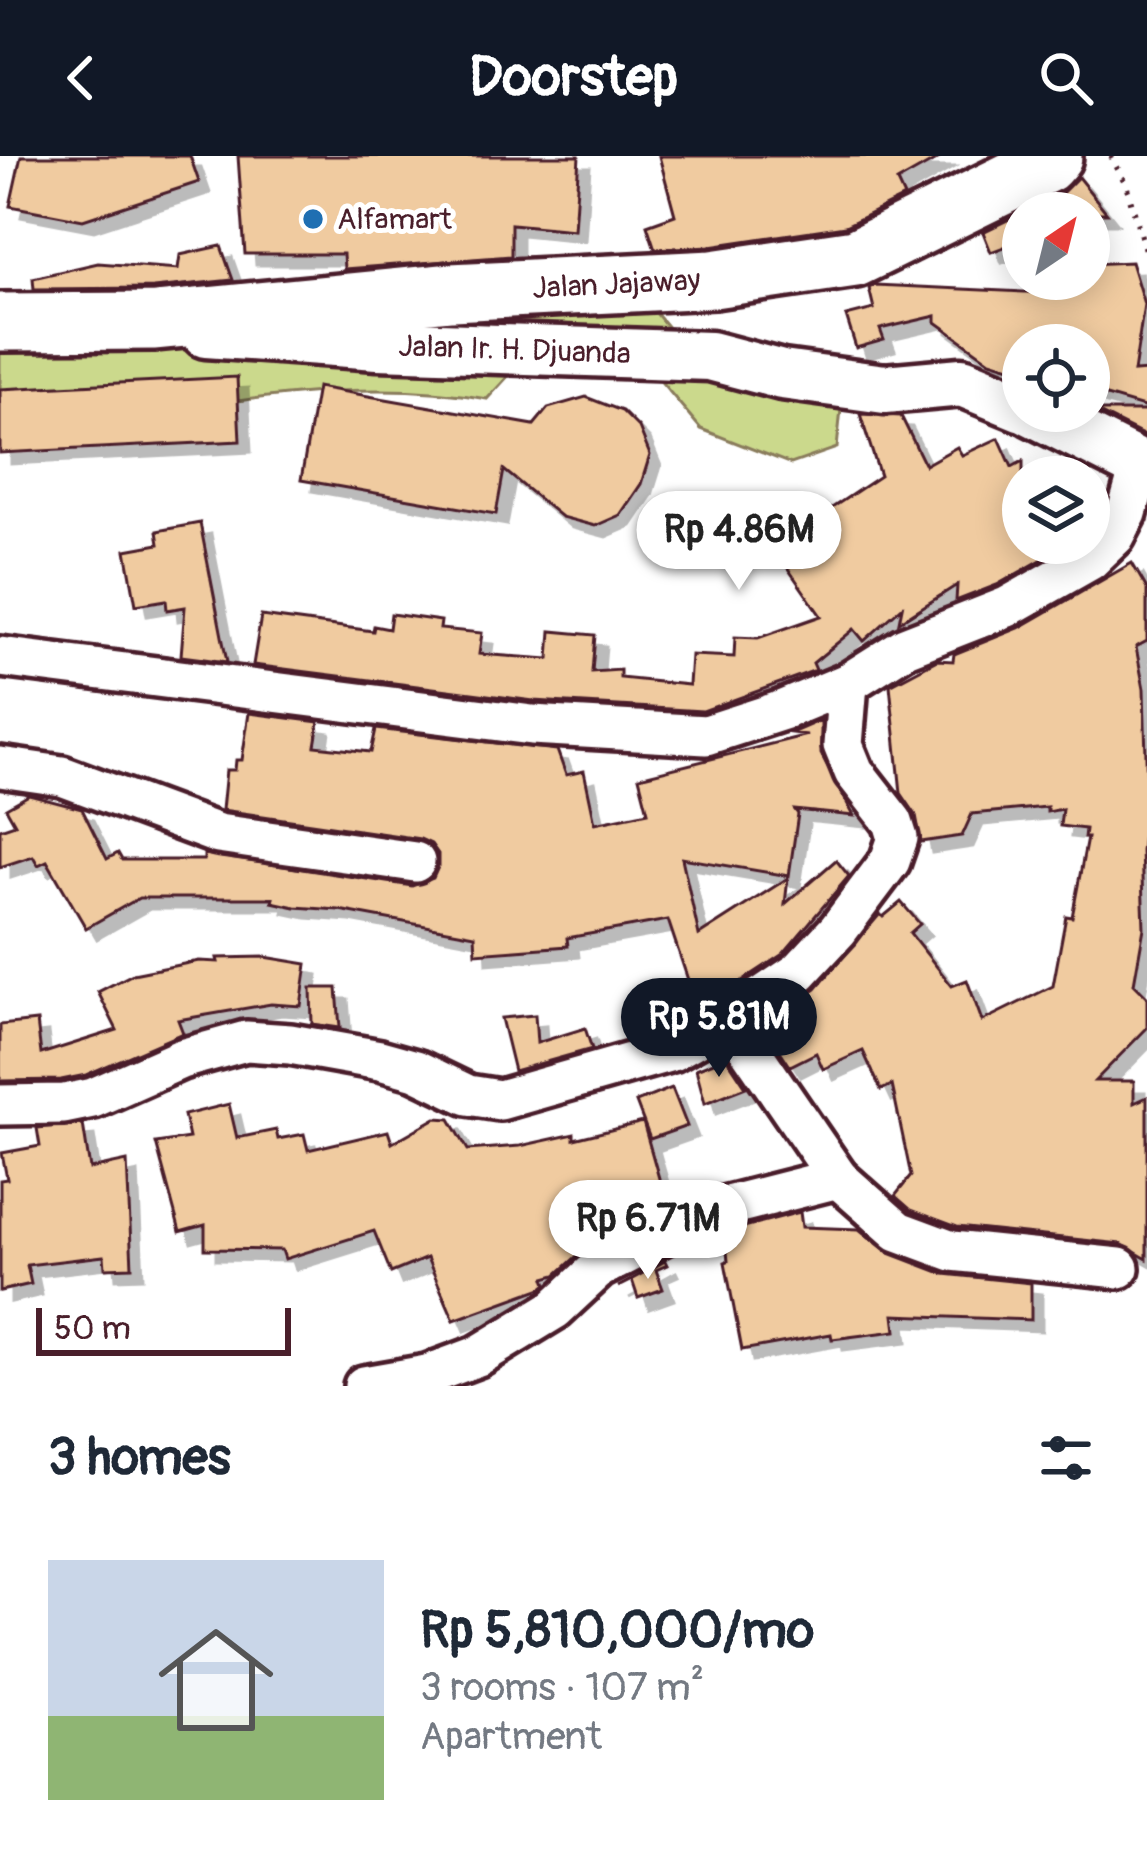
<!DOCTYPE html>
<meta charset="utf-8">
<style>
:root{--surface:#fff;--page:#f6f6f7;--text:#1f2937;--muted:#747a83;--accent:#111827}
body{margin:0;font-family:Pangolin,sans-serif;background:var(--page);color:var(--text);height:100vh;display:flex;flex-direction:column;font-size:45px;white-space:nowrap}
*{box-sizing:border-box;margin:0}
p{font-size:39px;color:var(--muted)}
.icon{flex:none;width:66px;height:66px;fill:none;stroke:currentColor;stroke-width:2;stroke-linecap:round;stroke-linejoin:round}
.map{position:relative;height:1230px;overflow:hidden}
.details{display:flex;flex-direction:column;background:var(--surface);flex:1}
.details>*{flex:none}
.needle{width:78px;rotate:35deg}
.controls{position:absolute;left:1002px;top:36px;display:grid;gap:24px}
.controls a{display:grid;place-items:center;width:108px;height:108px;border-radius:50%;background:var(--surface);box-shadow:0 6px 30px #0003;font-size:60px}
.scale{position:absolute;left:36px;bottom:30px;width:255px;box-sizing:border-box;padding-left:12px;border:6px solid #4a1f2b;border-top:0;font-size:33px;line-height:42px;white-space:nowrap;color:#4a1f2b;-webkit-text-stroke:9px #fff;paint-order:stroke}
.price{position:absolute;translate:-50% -102px;padding:0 27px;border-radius:42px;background:#fff;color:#222;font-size:39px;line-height:78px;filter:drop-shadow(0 3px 6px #0008)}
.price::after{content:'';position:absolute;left:50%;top:72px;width:36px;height:27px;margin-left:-18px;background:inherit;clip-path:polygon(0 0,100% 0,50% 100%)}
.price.active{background:var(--accent);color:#fff}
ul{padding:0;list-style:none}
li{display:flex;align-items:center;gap:36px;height:300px;padding:0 48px}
li span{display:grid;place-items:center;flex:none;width:336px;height:240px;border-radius:0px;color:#555}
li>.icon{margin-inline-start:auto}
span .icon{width:144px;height:144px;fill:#fffc;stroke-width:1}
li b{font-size:51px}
h2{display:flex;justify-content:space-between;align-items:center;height:144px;padding:0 48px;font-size:51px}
header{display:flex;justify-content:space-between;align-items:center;height:156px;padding:0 48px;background:var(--accent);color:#fff;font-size:54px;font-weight:700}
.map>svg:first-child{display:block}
.green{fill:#cbd98c;stroke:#8a7c5c;stroke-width:3}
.building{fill:#f0cba0;stroke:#4a1f2b;stroke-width:3;filter:url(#shadow)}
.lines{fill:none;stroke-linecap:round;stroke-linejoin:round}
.minor-casing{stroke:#4a1f2b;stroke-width:48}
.tertiary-casing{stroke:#4a1f2b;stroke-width:57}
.secondary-casing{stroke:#4a1f2b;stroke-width:66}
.path{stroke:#4a1f2b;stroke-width:6;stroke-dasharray:3 9;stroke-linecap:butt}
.minor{stroke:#fff;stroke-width:39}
.tertiary{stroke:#fff;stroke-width:48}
.secondary{stroke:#fff;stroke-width:57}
.poi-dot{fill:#1f6fb2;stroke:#fff;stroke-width:4.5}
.labels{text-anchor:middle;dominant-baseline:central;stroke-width:10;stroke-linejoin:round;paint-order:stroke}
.poi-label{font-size:30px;fill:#4a1f2b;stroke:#fff;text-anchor:start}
.street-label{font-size:30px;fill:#4a1f2b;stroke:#fff}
</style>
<header><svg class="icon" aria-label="back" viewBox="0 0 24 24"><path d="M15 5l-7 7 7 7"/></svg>Doorstep<svg class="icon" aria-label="search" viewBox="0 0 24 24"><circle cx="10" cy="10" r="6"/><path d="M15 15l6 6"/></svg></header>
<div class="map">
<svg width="1147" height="1230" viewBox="0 0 1147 1230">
<defs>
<filter id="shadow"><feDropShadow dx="11" dy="11" stdDeviation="0" flood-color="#0004"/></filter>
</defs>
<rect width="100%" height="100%" fill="#fff"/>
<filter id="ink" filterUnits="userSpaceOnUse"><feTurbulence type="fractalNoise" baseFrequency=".00833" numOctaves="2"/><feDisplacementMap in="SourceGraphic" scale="24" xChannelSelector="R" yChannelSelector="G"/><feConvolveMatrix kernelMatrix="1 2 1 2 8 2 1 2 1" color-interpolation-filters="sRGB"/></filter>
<g filter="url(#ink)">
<path class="green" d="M365 155 655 156 691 199 753 236 841 253 837 292 791 308 701 273 652 215 523 204 487 243C330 214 157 261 0 285V189Z"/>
<g class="building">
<path d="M21 0H190L199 26 83 64 10 50Z"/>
<path d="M238 0H579L574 74 511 68V100L344 113 343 98H245Z"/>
<path d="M659 0H943L897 26 904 41 845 70 710 90 655 93 647 69 675 59Z"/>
<path d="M1078 21 1107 57H1023V84L991 96 983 76 1061 38Z"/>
<path d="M221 90 233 124 153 132 34 133 33 122 98 107 178 113 180 99Z"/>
<path d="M1131 106 1144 148 1134 216 1147 215V252L1089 235V189H1023V215L990 205 936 166V160L880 173 884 184 856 192 846 160 874 153 869 132 875 129 1067 138 1066 123H1089V108Z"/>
<path d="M237 221 240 285 0 297V233Z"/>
<path d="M317 231 534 269 548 252 586 241 622 255 639 272 650 299 641 328 620 359 595 370 561 361 504 314 496 358 301 324Z"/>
<path d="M1095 255H1147V281Z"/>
<path d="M860 258 901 260 925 309 957 291 962 299 999 282 1012 311 1023 305V387H1071L997 429 956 445 957 429 899 466 902 451 864 485 854 473 813 507 816 514 703 555 534 545 253 509 261 460 373 475 374 470 389 473 391 458 441 465 440 473 482 477 479 498 549 503 551 475 595 479 592 516 620 514V522L689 529 691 499 734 501 735 481 758 482 821 460 773 391 880 320Z"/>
<path d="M200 367 227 506 181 500 185 451 167 454 166 444 136 449 126 394 159 388 157 375Z"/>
<path d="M1132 407 1147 433V485L1136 491 1144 533 1147 635 1141 695 1144 772 1134 828 1147 841V872L1095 925H1134V947L1147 941V1103L1121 1088 957 1071 911 1054 895 1040 911 1020 892 929 881 934 863 895 823 913 816 897 790 910 763 869 816 833 880 758 883 761 901 746 920 768 910 777 952 830 967 824 982 865 1053 830 1066 760 1072 761 1087 682H1084L1085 673 1060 670 1062 653 1047 656V651L972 658 962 680 921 686 916 659 901 637 890 529 937 504 953 505 954 498 1019 472Z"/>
<path d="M249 557 319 566 315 590 371 596 376 573 557 594 566 619 584 615 595 667 648 656 639 621 807 579 791 577 821 564V598L854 660 795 654 798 658 789 720 682 702 699 779 788 722 785 748 836 704 849 720 783 798 704 850 700 844 695 845 668 764 567 782 568 790 476 797 475 779 339 754 295 751 272 746 273 742H139L86 772 47 705 38 709 33 700 0 711V673L15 668 6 652 29 639 82 653 107 703 118 697 122 704H204V698L412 730 433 722 438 711V698L431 688 420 683 222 654 226 614H235L236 604H242Z"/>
<path d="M265 801 307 808 301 850 271 848 178 864 183 877 86 919 61 924 0 925V869L37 865 41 898 117 874 98 836 133 818 199 805 218 806 217 802Z"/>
<path d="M311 832H337L340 872 312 868Z"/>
<path d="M535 859 537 887 585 872 592 893 514 915 501 862Z"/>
<path d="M726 901 746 931 705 947 696 913Z"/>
<path d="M672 932 687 970 650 983 636 946Z"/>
<path d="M229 948 237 982 276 974 278 983 304 978 308 994 388 975 392 987 436 962 450 963 468 994 520 990 574 978V983L643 966 666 1047 587 1091 556 1119 545 1122 547 1128 542 1132 454 1164 427 1102 391 1117 374 1075 285 1103 282 1094 205 1093V1069L180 1076 156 987 189 982 184 959Z"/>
<path d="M83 968 90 1013 127 1005 132 1111 105 1112 104 1100 27 1109 31 1128 0 1135V1024L7 1023 2 997 40 990 37 972Z"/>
<path d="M800 1056 802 1071 859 1073 889 1097 944 1118 1031 1127V1164L894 1159 896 1175 832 1183 831 1178 742 1194 725 1106 728 1105 725 1076Z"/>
<path d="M665 1105 667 1109 656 1114 663 1133 638 1142 632 1124 618 1131Z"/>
</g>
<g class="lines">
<g class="minor-casing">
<g id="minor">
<path d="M0 501 532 569 706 579 783 554 848 527 905 491 1007 451 1090 404 1115 380 1127 357 1140 311"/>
<path d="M0 611 62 620 218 678 415 706"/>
<path d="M0 949 64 948 93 942 181 903 246 885 290 888 380 904 416 914 468 939 500 944 672 895 729 863 799 816 838 774 890 705 898 682 893 666 854 616 843 589 848 527"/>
<path d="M838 1022 898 1075 952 1095 1119 1112"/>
<path d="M364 1230 427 1219 478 1200 555 1153 599 1112 708 1055 838 1022 729 863"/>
</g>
</g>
<g class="tertiary-casing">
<g id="tertiary">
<path id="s1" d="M206 177 378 189 710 200 782 219 885 233 962 226 1023 251"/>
<path d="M1032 255 1147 313"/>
</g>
</g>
<g class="secondary-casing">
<g id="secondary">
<path id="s2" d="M0 166 155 165 451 136 713 123 855 102 1046 8 1053 0"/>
</g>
</g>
<path class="path" d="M1111 0 1126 28 1147 101"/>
<use href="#minor" class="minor"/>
<use href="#tertiary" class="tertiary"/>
<use href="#secondary" class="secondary"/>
</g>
</g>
<circle class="poi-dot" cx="313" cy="63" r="12"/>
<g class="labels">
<g class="poi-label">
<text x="337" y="63">Alfamart</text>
</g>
<g class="street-label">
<text stroke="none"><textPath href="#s2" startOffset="618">Jalan Jajaway</textPath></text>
<text stroke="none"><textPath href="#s1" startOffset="309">Jalan Ir. H. Djuanda</textPath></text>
</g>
</g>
</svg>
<div class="controls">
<a><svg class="needle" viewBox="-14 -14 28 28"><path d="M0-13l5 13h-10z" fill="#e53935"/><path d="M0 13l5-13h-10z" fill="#747a83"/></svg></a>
<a><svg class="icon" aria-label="locate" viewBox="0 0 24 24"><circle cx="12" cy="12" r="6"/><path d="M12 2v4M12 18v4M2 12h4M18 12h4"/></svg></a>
<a><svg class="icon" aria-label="layers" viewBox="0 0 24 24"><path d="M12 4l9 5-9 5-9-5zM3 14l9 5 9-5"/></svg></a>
</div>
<div class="scale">50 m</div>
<b class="price" style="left:739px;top:437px">Rp 4.86M</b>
<b class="price active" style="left:719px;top:924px">Rp 5.81M</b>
<b class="price" style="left:648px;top:1126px">Rp 6.71M</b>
</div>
<section class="details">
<h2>3 homes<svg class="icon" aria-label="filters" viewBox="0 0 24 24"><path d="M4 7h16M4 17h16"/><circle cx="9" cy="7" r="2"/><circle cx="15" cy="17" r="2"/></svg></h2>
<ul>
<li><span style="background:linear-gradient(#c9d6e8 65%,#8fb573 0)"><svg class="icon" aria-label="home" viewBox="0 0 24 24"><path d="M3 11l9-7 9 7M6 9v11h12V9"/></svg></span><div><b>Rp 5,810,000/mo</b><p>3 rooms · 107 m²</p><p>Apartment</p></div></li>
</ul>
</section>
